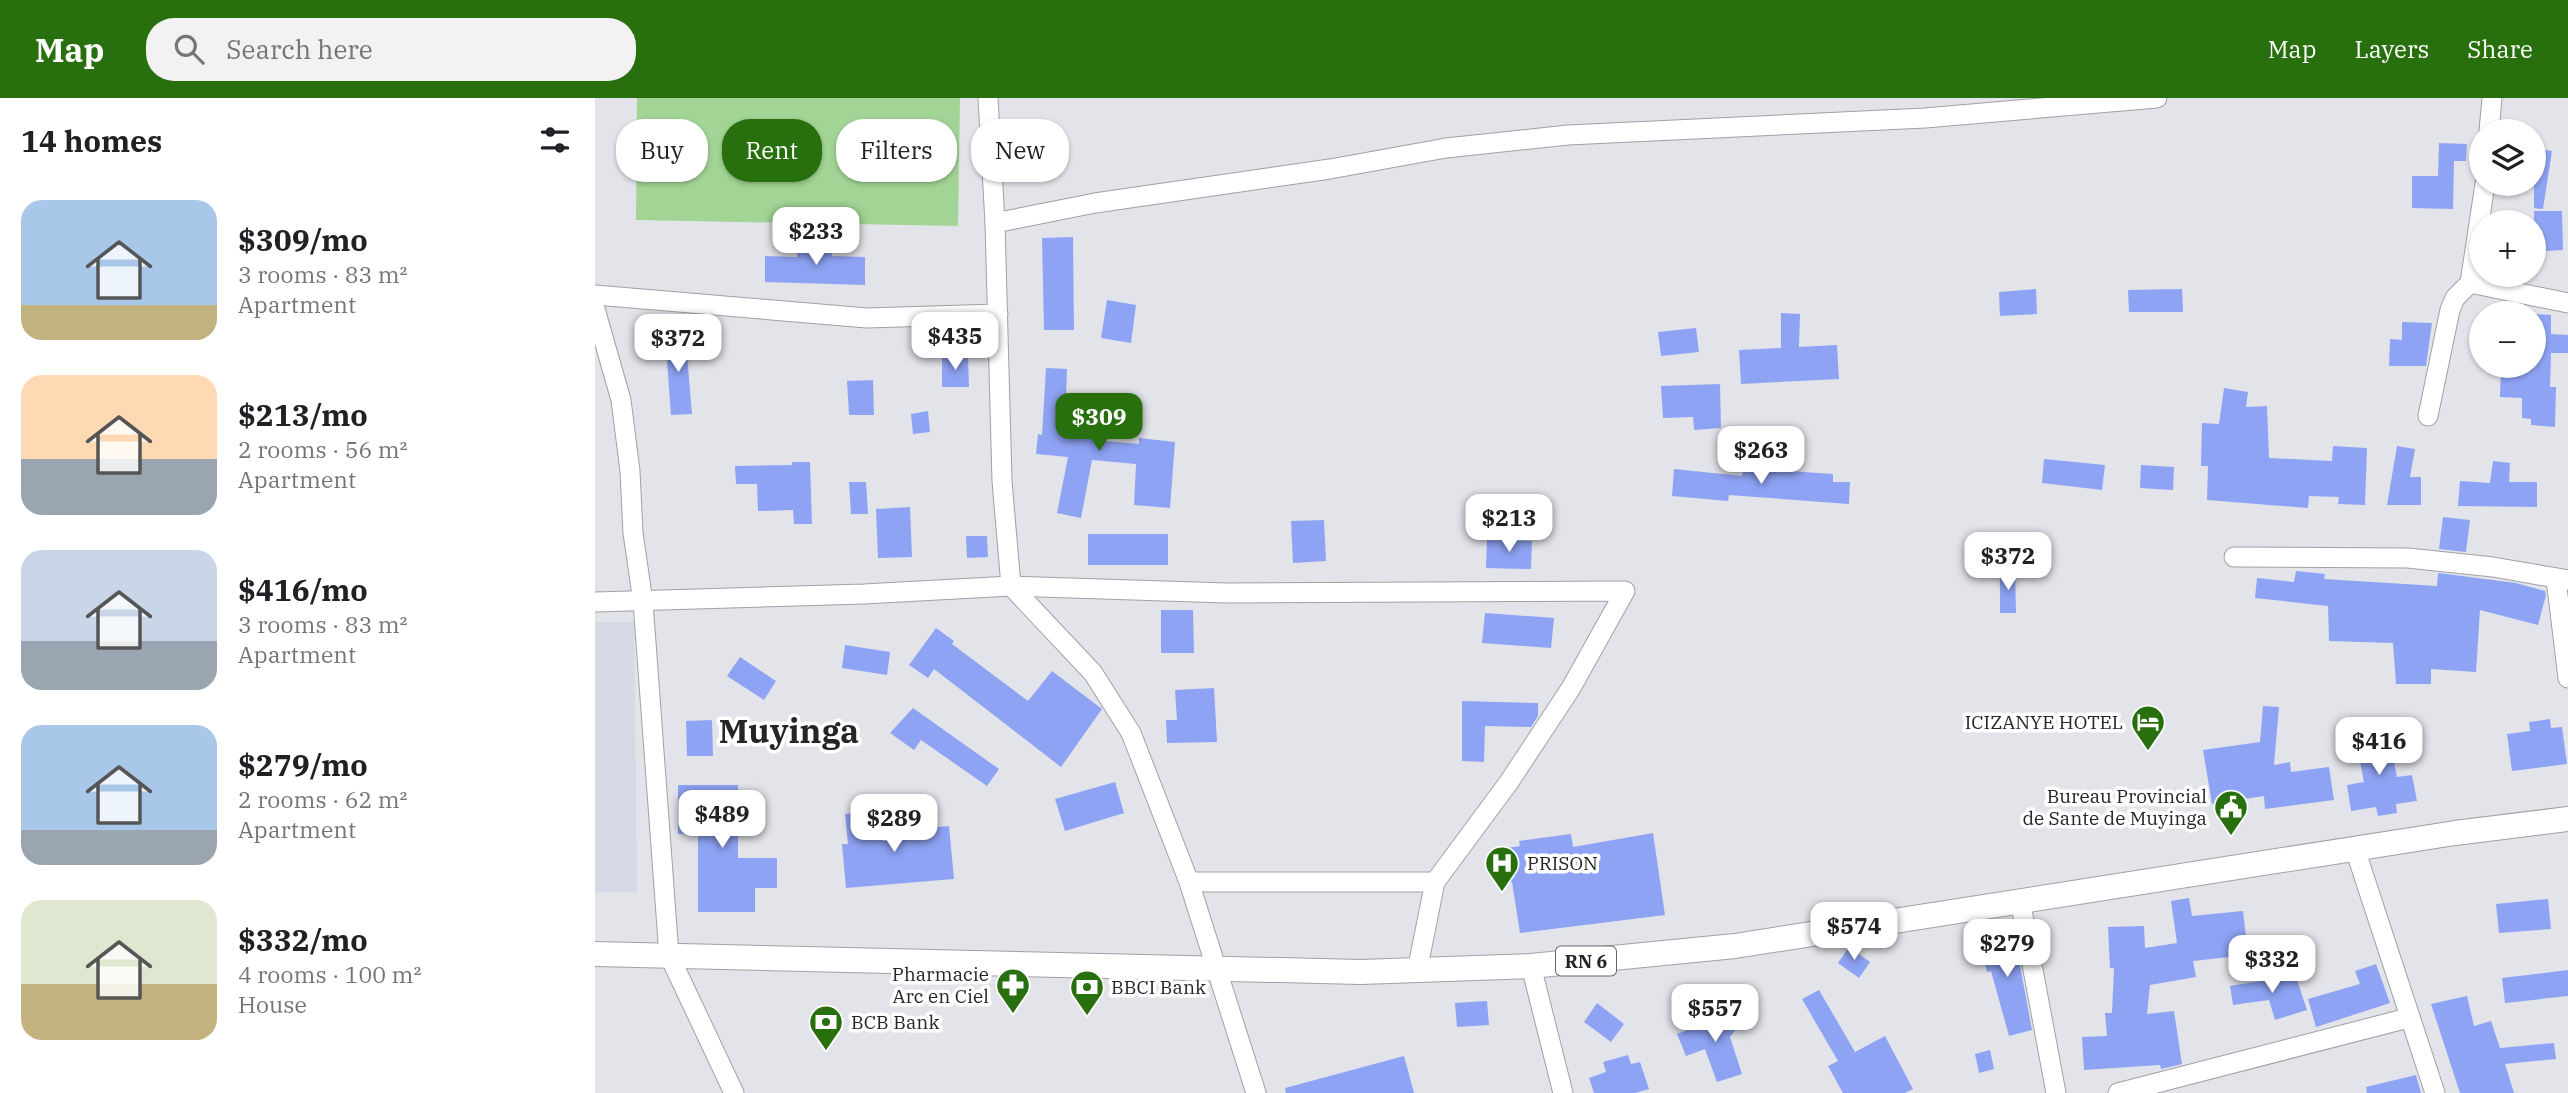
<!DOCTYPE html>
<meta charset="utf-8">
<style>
:root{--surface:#fff;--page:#f2f2f2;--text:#202124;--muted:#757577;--accent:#286f0d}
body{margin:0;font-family:"IBM Plex Serif",serif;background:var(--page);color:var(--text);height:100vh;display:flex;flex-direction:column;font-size:26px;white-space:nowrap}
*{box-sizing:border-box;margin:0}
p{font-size:23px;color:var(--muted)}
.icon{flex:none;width:38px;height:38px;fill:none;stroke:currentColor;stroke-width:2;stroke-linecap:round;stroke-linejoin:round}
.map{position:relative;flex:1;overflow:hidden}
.sheet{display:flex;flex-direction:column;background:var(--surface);width:595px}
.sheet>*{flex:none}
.banner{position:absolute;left:21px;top:21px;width:665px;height:63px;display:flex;gap:14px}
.controls{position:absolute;left:1874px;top:21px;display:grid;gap:14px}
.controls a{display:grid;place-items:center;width:77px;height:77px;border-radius:50%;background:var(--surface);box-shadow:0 2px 5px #0004;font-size:35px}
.price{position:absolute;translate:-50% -60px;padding:0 16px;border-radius:14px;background:#fff;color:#222;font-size:23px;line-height:46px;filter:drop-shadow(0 2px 4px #0008)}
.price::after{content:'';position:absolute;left:50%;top:42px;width:21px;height:16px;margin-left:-10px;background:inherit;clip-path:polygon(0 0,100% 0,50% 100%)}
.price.current{background:var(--accent);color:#fff}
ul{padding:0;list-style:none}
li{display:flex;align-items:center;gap:21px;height:175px;padding:0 21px}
li span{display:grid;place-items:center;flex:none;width:196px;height:140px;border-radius:21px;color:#555}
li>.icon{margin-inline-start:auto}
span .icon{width:84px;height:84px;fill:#fffc;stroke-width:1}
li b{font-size:30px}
h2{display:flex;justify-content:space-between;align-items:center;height:84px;padding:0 21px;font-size:30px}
.tag{padding:0 24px;border-radius:28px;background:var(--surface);box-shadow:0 2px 5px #0004;font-size:24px;line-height:63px}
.tag.current{background:var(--accent);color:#fff}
header{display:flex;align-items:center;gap:42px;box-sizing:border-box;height:98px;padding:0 35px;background:var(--accent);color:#fff}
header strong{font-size:33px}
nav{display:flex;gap:38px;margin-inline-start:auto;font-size:24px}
.search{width:490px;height:63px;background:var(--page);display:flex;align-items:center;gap:18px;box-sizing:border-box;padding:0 24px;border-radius:28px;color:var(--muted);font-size:26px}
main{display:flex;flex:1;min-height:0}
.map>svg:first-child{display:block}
.built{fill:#d5d9e6}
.green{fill:#a2d495}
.building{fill:#8fa3f4}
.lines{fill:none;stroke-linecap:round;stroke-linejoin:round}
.minor-casing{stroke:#9fa1a6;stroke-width:21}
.major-casing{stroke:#9fa1a6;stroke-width:26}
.minor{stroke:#fff;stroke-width:19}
.major{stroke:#fff;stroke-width:24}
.labels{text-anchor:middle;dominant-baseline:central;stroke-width:7;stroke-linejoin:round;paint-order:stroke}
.shield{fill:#fff;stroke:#666668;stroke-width:2}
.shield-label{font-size:18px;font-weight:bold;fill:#242527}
.poi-label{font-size:19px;fill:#242527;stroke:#fff;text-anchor:end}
.town-label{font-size:33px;font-weight:bold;fill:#242527;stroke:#fff}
</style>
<header>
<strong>Map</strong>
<div class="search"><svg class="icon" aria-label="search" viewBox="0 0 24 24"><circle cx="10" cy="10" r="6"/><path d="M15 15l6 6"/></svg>Search here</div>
<nav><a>Map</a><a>Layers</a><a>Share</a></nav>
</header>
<main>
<section class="sheet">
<h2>14 homes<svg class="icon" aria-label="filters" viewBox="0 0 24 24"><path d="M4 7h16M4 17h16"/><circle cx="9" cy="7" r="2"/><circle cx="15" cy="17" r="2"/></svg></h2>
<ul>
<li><span style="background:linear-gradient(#a9c7e8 75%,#c2b280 0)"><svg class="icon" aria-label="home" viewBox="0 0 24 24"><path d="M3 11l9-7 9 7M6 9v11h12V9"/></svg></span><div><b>$309/mo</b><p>3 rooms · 83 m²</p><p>Apartment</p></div></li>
<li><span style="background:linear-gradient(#ffd9b3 60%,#9aa5b1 0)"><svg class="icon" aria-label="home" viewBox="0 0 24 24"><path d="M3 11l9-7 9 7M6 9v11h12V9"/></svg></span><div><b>$213/mo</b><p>2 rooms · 56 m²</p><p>Apartment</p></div></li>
<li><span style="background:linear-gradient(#c9d6e8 65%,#9aa5b1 0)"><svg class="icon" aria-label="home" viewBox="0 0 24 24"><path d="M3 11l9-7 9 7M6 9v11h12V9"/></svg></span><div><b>$416/mo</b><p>3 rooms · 83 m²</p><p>Apartment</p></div></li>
<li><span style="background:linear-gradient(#a9c7e8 75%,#9aa5b1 0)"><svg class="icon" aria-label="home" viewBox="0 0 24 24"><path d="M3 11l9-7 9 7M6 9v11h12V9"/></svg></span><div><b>$279/mo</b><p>2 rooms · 62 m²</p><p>Apartment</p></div></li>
<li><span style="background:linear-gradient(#dfe7d0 60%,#c2b280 0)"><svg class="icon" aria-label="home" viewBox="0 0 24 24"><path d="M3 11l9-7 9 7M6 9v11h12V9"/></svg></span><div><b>$332/mo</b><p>4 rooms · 100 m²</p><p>House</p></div></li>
</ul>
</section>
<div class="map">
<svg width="1973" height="995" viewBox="0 0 1973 995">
<rect width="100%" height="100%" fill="#e2e4ea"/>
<path class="built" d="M39 524 42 794H0V524Z"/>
<path class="green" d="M42 0H365L363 128 41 122Z"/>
<g class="building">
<path d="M1844 45 1872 46 1871 63H1859L1858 111 1817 110V78H1843Z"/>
<path d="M1939 50 1957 53 1948 111 1939 110Z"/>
<path d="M1939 113H1967L1968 152 1950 153V144H1939Z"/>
<path d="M478 139 479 232H449L447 140Z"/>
<path d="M203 144 238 145 237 158 270 159V187L170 184V158L202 159Z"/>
<path d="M1441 191 1442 216 1405 218 1404 194Z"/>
<path d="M1587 191 1588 214H1534L1533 192Z"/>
<path d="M512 202 541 207 536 245 506 240Z"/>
<path d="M1186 215 1205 216 1204 249 1242 247 1244 281 1146 286 1144 252 1186 250Z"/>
<path d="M1939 216 1956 217V236L1973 237V255H1956L1955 289H1961L1960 329 1936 327V321L1927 320V300L1905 299 1906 268H1939Z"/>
<path d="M1807 224 1837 225 1831 268H1794L1795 241 1807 242Z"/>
<path d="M1101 230 1104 254 1066 258 1063 234Z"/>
<path d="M90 233 97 316 76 317 70 235Z"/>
<path d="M347 259H373L374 289H347Z"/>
<path d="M451 270 472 271 471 300 480 301 481 326 499 327 498 342 544 346V340L580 344 575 410 539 407 541 366 497 362 486 420 462 415 473 359 441 356 443 336 447 337Z"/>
<path d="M278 282 279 317H254L252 283Z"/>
<path d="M1125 286 1126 330 1099 332 1098 319 1068 320 1066 288Z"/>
<path d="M1629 290 1653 294 1651 309 1672 308 1674 360 1737 363 1738 348 1772 350 1770 407 1743 406 1744 399 1714 398 1713 410 1612 402 1613 368H1606L1607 325 1624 326Z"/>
<path d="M333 313 335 334 318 336 316 316Z"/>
<path d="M1802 348 1820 351 1815 379H1826V407H1792Z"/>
<path d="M1449 361 1510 367 1507 392 1447 385Z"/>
<path d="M1898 363 1915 365 1914 384H1942V409L1863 408 1865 383 1895 385Z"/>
<path d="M197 364H215L217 426H199L198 412 163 413 162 386H141L140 368 197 367Z"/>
<path d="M1546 367 1579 369 1578 392 1545 390Z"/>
<path d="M1148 370 1238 376V384H1255L1254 406 1134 397 1133 403 1077 398 1079 371 1147 378Z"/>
<path d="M254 384H271L273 416H256Z"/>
<path d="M315 409 317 459 283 460 281 411Z"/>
<path d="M1848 419 1875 422 1871 454 1844 451Z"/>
<path d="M729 422 731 463 698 465 696 423Z"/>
<rect x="493" y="436" width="80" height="31"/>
<path d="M371 438H392L393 459 372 460Z"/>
<path d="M892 442 937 443 936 471 891 470Z"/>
<path d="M1405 472H1420L1421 515H1405Z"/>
<path d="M1701 473 1730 476 1729 481 1842 488 1843 475 1921 485 1950 493 1951 497 1943 527 1885 512 1881 574 1836 571V586H1801L1798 545 1734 543 1733 508 1660 500 1662 480 1699 484Z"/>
<path d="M566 512H598L599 555H566Z"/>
<path d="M890 515 959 520 956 550 887 545Z"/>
<path d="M341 530 359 543 357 546 433 603 457 573 507 611 466 669 339 571 333 580 314 567Z"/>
<path d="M250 547 295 554 292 577 247 570Z"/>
<path d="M145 559 181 583 169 602 132 578Z"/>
<path d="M619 590 622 644 572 645 571 622H582L580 592Z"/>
<path d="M867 603 943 605V618L936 629 890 628 889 664 867 663Z"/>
<path d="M1668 608 1684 609 1679 667 1695 664 1696 674 1734 669 1739 702 1670 711 1669 698 1617 706 1608 652 1665 644Z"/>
<path d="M318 610 404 671 392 688 326 642 319 652 295 635Z"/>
<path d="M1955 621 1956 630 1967 629 1972 666 1917 673 1912 636 1935 633 1934 624Z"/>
<path d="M117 622 118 658H92L91 623Z"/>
<path d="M1792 631 1802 679 1817 677 1822 703 1801 706 1802 715 1783 718 1781 709 1756 713 1752 687 1769 684 1760 638Z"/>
<path d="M520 684 529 715 470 733 460 701Z"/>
<path d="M83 687H143V760H182V790H160V814H103V737L83 736Z"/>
<path d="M285 713 288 743 323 740 322 731 354 728 359 781 251 790 247 746H253L250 716Z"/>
<path d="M1058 735 1070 817 925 835 917 784 901 787 896 757 913 754 912 750 925 748 924 743 976 736 978 749Z"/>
<path d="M1594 800 1597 818 1648 813 1653 857 1598 863 1601 879 1555 887 1552 916 1579 913 1587 966 1566 971 1565 967 1489 972 1487 939 1512 938 1510 915H1517L1519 870H1515L1513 829 1549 828 1550 850 1582 845 1576 803Z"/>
<path d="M1953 801 1956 831 1904 835 1901 806Z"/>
<path d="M1418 830 1437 932 1414 938 1396 873 1392 874 1385 837Z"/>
<path d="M1254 849 1275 864 1264 880 1243 865Z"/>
<path d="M1781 866 1795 905 1721 929 1713 901 1765 886 1760 873Z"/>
<path d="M1973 872V898L1910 905 1907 880Z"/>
<path d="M1696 878 1701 879 1712 912 1680 922 1674 902 1638 907 1635 888Z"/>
<path d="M1224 892 1260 954 1290 938 1318 991 1310 995H1248L1233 968 1243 963 1207 901Z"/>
<path d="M1872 898 1879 928 1896 923 1905 950 1959 945 1961 961 1910 966 1919 995H1865L1836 906Z"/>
<path d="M892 903 894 927 862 929 860 905Z"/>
<path d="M1002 905 1029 926 1016 944 989 924Z"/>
<path d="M1141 913 1150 920 1135 939 1147 976 1122 984 1110 951 1091 958 1082 936Z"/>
<path d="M1395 952 1399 971 1384 975 1380 956Z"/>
<path d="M1033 957 1036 966 1045 964 1054 991 1040 995H999L994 980 1011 974 1008 964Z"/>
<path d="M809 958 819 995H691L690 990Z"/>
<path d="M1821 977 1826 995H1772L1771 989Z"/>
</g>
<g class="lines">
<g class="minor-casing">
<g id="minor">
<path d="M393 0 400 125 407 383 416 488 498 575 536 635 594 784 661 995"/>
<path d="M1894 33 1897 0"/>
<path d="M400 125 500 105 735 71 851 50 973 37 1330 20 1562 0"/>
<path d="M1875 185 1973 205"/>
<path d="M0 197 272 220 403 216"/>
<path d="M0 211 26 302 35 373 38 435 48 504 74 857 139 995"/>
<path d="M1833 318 1855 212 1860 200 1875 185 1890 86"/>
<path d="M1639 459 1813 460 1898 469 1973 482"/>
<path d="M1961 481 1973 580"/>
<path d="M0 504 269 496 416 488 631 495 1030 493 976 590 914 684 840 784 822 873"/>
<path d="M1760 751 1840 995"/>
<path d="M594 784H840"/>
<path d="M1425 802 1461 995"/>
<path d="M936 868 968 995"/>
<path d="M1523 995 1813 920"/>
</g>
</g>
<g class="major-casing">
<path id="major" d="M0 856 766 874 936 868 1140 848 1860 735 1973 721"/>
</g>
<use href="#minor" class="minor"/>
<use href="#major" class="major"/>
</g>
<defs>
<g id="hotel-pin" transform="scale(1.75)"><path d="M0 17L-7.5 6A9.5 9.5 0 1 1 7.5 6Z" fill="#286f0d" stroke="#fff"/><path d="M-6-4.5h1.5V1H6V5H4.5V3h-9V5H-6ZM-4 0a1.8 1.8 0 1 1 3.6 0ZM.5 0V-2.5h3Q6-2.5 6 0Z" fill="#fff"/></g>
<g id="civic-pin" transform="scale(1.75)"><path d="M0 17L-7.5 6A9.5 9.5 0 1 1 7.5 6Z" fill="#286f0d" stroke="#fff"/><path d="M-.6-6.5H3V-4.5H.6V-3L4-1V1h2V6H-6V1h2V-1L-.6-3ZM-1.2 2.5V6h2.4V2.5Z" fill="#fff"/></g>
<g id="hospital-pin" transform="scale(1.75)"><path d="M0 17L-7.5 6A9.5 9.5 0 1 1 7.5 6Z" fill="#286f0d" stroke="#fff"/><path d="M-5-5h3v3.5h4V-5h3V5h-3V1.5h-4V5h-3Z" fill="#fff"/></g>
<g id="pharmacy-pin" transform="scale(1.75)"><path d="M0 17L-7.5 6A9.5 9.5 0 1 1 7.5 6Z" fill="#286f0d" stroke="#fff"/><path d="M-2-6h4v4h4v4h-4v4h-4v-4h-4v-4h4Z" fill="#fff"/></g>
<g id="bank-pin" transform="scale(1.75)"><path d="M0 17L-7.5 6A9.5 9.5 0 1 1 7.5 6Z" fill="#286f0d" stroke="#fff"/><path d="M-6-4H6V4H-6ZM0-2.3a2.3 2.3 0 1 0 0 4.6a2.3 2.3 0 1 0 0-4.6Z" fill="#fff"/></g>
</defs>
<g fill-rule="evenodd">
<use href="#hotel-pin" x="1553" y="624"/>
<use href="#civic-pin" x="1636" y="709"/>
<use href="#hospital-pin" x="907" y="765"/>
<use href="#pharmacy-pin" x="418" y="887"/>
<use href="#bank-pin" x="492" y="889"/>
<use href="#bank-pin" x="231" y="924"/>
</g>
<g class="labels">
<rect class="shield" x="961" y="848.5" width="60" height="29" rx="5"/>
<g class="shield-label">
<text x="991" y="863">RN 6</text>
</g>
<g class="poi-label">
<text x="1528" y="624">ICIZANYE HOTEL</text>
<text x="1612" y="698">Bureau Provincial<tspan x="1612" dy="22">de Sante de Muyinga</tspan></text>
<text x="932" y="765" text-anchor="start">PRISON</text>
<text x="394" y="876">Pharmacie<tspan x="394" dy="22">Arc en Ciel</tspan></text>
<text x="516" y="889" text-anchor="start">BBCI Bank</text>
<text x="256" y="924" text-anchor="start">BCB Bank</text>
</g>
<g class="town-label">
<text x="194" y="632">Muyinga</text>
</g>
</g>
</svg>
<div class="controls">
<a><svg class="icon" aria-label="layers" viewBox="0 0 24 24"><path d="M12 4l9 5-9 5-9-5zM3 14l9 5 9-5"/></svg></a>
<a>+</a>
<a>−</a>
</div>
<b class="price" style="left:221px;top:169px">$233</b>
<b class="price" style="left:360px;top:274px">$435</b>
<b class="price" style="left:83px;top:276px">$372</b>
<b class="price current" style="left:504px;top:355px">$309</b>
<b class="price" style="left:1166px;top:388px">$263</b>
<b class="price" style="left:914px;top:456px">$213</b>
<b class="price" style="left:1413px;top:494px">$372</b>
<b class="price" style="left:1784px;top:679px">$416</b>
<b class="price" style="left:127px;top:752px">$489</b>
<b class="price" style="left:299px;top:756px">$289</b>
<b class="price" style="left:1259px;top:864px">$574</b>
<b class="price" style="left:1412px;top:881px">$279</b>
<b class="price" style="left:1677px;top:897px">$332</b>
<b class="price" style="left:1120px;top:946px">$557</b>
<div class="banner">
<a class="tag">Buy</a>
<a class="tag current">Rent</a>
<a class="tag">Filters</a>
<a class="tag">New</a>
</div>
</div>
</main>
